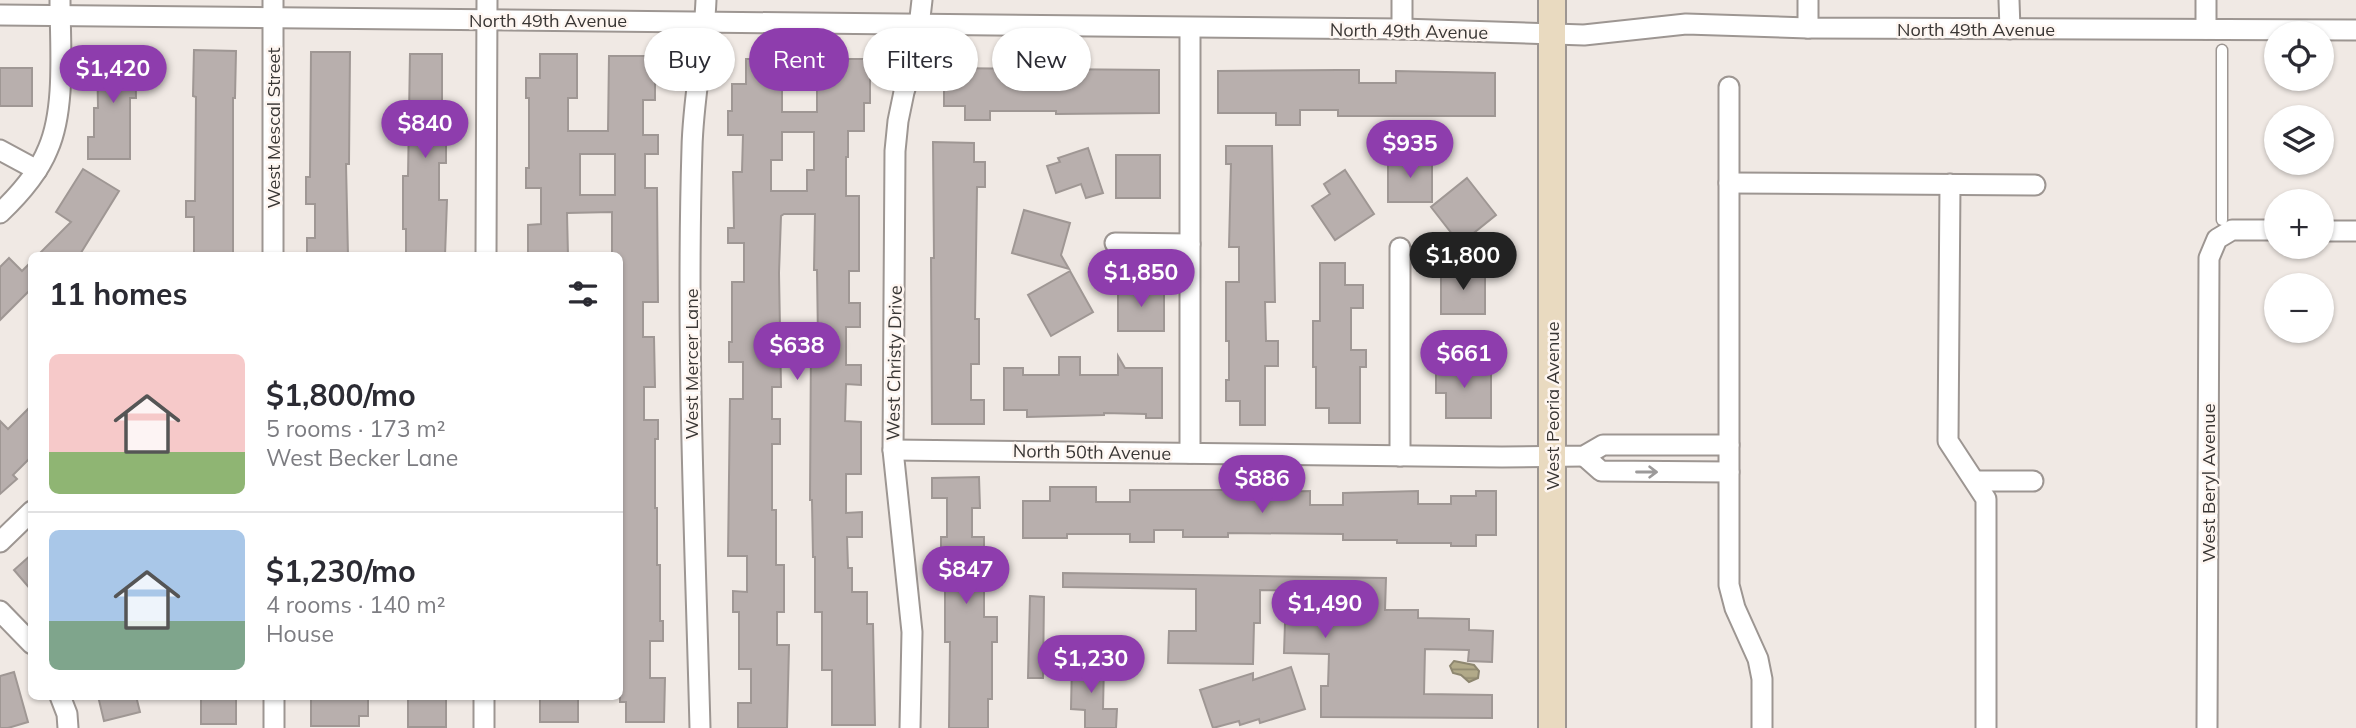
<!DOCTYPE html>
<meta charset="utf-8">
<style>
:root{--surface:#fff;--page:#f2f2f3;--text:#2b2b33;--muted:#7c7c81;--line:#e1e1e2;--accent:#8e3dad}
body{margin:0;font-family:Mulish,sans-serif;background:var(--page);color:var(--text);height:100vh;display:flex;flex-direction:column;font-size:26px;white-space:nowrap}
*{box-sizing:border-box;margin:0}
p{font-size:23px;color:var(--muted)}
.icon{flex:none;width:38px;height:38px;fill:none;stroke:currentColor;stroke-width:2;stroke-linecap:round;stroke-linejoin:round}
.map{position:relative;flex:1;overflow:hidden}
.sheet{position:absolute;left:28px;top:252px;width:595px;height:448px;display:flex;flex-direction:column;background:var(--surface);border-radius:10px;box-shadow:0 2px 5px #0004}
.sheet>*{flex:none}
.banner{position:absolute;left:644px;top:28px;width:665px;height:63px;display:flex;gap:14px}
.buttons{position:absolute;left:2264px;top:21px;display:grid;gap:14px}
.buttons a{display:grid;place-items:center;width:70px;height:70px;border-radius:50%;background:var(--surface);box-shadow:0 2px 5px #0004;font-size:35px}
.price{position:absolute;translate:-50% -60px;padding:0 16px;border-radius:24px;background:var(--accent);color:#fff;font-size:23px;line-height:46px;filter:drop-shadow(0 2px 4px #0008)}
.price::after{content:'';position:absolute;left:50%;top:42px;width:21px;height:16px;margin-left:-10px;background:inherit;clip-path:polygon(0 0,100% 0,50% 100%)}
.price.active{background:#222;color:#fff}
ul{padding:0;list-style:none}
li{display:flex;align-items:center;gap:21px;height:175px;padding:0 21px}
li+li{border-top:2px solid var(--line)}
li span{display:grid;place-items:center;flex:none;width:196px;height:140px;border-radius:10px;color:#555}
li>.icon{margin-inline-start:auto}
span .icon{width:84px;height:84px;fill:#fffc;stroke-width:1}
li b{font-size:30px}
h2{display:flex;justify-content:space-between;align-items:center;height:84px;padding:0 21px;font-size:30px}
.tag{padding:0 24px;border-radius:32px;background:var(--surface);box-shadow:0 2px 5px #0004;font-size:24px;line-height:63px}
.tag.active{background:var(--accent);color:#fff}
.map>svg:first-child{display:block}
.water{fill:url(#water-rules);stroke:#8e8770;stroke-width:2}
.building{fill:#b8afad;stroke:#9f9794;stroke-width:2;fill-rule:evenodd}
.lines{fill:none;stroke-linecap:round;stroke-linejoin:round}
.service-casing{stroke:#9d9692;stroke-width:13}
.minor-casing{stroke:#9d9692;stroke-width:23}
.secondary-casing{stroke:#9d9692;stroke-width:30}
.service{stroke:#fff;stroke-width:10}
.minor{stroke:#fff;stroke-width:19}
.secondary{stroke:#e9dac0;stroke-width:26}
.oneway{stroke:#9c9a9a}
.labels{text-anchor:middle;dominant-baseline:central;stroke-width:5;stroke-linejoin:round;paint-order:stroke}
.street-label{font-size:18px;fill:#393634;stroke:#fef6f1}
</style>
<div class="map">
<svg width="2356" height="728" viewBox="0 0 2356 728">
<defs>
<pattern id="water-rules" width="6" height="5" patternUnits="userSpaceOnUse" patternTransform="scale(1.75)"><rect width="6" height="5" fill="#b2aa89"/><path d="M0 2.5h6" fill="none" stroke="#928b71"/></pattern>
</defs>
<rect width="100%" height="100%" fill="#f0e9e4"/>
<path class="water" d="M1454 661 1474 665 1479 671 1478 678 1469 682 1461 675 1453 673 1450 666Z"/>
<g class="building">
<path d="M97 49H135L136 98H130V159H88V137H94V108H98Z"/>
<path d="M194 50 236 51 235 98H233V256H194V217H186V201H195L196 97 193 96Z"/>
<path d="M311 52H350L349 164H346L348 256H307V238H315V204H306V177H310Z"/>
<path d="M410 54H442V114H446V163H439V200H447L445 256H406V229H403V176H408Z"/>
<path d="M540 54H577V98H568V131H608L609 56H655V100H643V135H658V154H645V188H657L658 302H643V337H654L655 387H644V420H658V439H655V508H657V565H660V621H663V641H650V678H665L664 722H626V702H620V256H612V212L567 213 568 256H528V225L541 224V188H526V168H529V98H526V78H540ZM580 154H615V195H580Z"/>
<path d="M746 59H782V112H817V79H830V59H870V103H864V131H848V157H846V196H859V271H849V303H860V327H846V365H861V385L846 384 845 421 861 422V474H846V513L862 512V537H847L848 568H852V592H867V624H873L875 725H832V670H822V612H815V557H813L812 500H810L811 340H818L817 270H814L815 214H784L781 216 779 273 781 387H772V419H780V444H772V510H776V565H784V612H777V645H789L787 728H738V703H751V669H739V612H733V591L747 592V556H728L730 399H743V362H729V342H732V282H744V243H728V228H734L733 172H742L743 135H728V111H732V84H746ZM782 132H814V170H807V191H771V160H782Z"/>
<rect x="0" y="68" width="32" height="38"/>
<path d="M944 68 1159 70V113L1056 114V111H990V120H965V106H944Z"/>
<path d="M1338 70H1359V83H1396V71L1495 73V116H1338V110H1300V125H1276V113H1218V71Z"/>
<path d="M933 142 974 143V162H985V187H977L975 319H979V364H971V400H984V424H932L931 258H934Z"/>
<path d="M1226 146H1272L1275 302H1265L1266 341H1278V366H1265V425H1240V401H1226V380H1229V341H1226V282H1239V247H1229L1231 164H1226Z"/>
<path d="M1088 148 1103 193 1086 198 1081 184 1056 193 1047 166 1060 162 1058 158Z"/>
<rect x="1116" y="155" width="44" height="43"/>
<rect x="1388" y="158" width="44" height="44"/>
<path d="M83 169 119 191 79 256H37L71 222 56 212Z"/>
<path d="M1345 170 1374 214 1335 240 1312 206 1330 194 1324 184Z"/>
<path d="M1467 178 1496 215 1460 244 1431 207Z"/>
<path d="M1024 210 1070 223 1061 255 1069 269 1012 253Z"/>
<path d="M9 258 22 271 32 261V288L0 320V267Z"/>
<path d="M1320 263H1345V285H1363V308H1351V350H1366V367H1360V423H1329V408H1316V367H1313V321H1320Z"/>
<rect x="1441" y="270" width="44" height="44"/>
<path d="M1070 271 1093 312 1051 336 1028 295Z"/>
<rect x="1118" y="287" width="46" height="44"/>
<path d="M1118 356 1125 368H1162V418H1146V414L1104 413V415L1027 417V410H1004V368H1023V375H1059V357H1080V375H1118Z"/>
<path d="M1436 360H1458V370H1491V418H1446V393H1436Z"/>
<path d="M32 405V456L13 475 17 479 0 494V421L8 429Z"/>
<path d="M979 477 980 508H972V537H984V617H997V642H992V699H988V728H949L950 642H945V582H941V537H947V498H932V478Z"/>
<path d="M1050 487H1096V502H1130V490H1228V493L1310 491V505H1343V493L1418 491V504H1451V496H1476V491H1496V535H1476V546H1451V543H1397V540H1343V534L1228 533V537H1183V530H1154V542H1130V534H1067V538H1023V501H1050Z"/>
<path d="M32 554V591L14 570Z"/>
<path d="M1063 573 1386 578 1385 610H1418V618L1469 619V630L1493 631 1492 662 1468 661 1469 650 1425 649 1424 694 1492 695V718L1321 717V686H1328L1329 654 1284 653 1285 623 1335 624V591L1260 590V623H1254L1253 664 1168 663 1169 631H1196V589L1063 587Z"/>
<path d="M1030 596 1044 597 1043 678H1028Z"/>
<path d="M1072 662 1104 663 1103 709H1117L1116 728H1085V710L1071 709Z"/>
<path d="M1291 667 1305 709 1260 723 1259 719 1240 725 1239 721 1213 728 1200 690 1253 673V680Z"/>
<path d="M14 672 28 722 8 728H0V676Z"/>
<path d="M98 696H136L140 712 104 721Z"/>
<rect x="201" y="696" width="35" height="28"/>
<path d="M311 696H368V716H359V726H311Z"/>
<rect x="408" y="696" width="38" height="31"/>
<rect x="540" y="696" width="38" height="26"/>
</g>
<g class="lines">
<g class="service-casing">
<path id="service" d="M2222 50V220"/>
</g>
<g class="minor-casing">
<g id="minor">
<path d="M273 0V256"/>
<path d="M2009 0 2010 29"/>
<path d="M0 15 1402 29 1584 35 1686 24 1808 28 2356 30"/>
<path d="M1190 28V453"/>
<path d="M1808 28V0"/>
<path d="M1402 29V0"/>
<path d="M2206 29V0"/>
<path d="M1729 87V585L1735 608 1758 659 1762 679V728"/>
<path d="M0 150 37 170"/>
<path d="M1729 183 2035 185"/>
<path d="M1950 184 1948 441 1986 499V728"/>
<path d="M0 213C19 195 38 174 48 149 66 108 60 45 60 0"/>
<path d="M2322 231H2356"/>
<path d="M1115 243 1190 244"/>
<path d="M1400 248V456"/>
<path d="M486 256 487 0"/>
<path d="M893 450 1502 457 1584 456 1603 445H1729"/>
<path d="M1584 456 1601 471 1729 472"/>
<path d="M1975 481H2033"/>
<path d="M0 542 32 511"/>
<path d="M0 611 32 644"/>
<path d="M60 696 67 714 68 728"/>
<path d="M274 696V728"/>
<path d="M484 728V696"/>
<path d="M700 728C695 535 686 342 692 148 693 99 704 50 706 0"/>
<path d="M910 728 912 632 893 450 895 151 898 121 904 92 916 53 922 0"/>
<path d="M2207 728 2209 258 2217 239 2232 230H2277"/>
</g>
</g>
<g class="secondary-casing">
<path id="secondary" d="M1552 728V0"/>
</g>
<use href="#service" class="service"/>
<use href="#minor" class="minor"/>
<use href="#secondary" class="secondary"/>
</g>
<defs><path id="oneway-shaft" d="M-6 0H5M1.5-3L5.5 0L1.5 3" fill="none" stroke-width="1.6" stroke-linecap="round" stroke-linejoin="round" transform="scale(1.75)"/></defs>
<use class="oneway" href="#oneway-shaft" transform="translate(1647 472)"/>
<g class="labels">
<g class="street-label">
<text x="548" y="20">North 49th Avenue</text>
<text x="1976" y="29">North 49th Avenue</text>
<text transform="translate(1409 31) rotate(1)">North 49th Avenue</text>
<text transform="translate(273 128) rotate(-90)">West Mescal Street</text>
<text transform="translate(894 363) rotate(-89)">West Christy Drive</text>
<text transform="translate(691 364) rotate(-90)">West Mercer Lane</text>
<text transform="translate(1552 406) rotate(-90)">West Peoria Avenue</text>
<text transform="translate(1092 452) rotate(1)">North 50th Avenue</text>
<text transform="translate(2208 483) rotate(-90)">West Beryl Avenue</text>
</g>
</g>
</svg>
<div class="buttons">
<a><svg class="icon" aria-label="locate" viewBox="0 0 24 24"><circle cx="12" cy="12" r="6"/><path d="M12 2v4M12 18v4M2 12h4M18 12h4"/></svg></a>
<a><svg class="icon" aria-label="layers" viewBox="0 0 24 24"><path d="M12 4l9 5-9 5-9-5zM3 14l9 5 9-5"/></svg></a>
<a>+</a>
<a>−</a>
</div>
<b class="price" style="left:113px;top:105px">$1,420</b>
<b class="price" style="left:425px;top:160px">$840</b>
<b class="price" style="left:1410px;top:180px">$935</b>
<b class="price active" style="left:1463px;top:292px">$1,800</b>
<b class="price" style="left:1141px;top:309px">$1,850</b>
<b class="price" style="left:797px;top:382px">$638</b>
<b class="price" style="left:1464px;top:390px">$661</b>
<b class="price" style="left:1262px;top:515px">$886</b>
<b class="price" style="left:966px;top:606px">$847</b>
<b class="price" style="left:1325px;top:640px">$1,490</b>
<b class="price" style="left:1091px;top:695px">$1,230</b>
<div class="banner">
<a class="tag">Buy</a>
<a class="tag active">Rent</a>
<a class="tag">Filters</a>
<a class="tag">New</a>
</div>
<section class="sheet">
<h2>11 homes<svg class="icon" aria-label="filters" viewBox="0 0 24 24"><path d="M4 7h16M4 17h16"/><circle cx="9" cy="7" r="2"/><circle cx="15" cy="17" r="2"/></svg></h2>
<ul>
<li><span style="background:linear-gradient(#f6c9c9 70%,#8fb573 0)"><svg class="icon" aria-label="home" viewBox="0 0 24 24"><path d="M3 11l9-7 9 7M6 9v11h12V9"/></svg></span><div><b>$1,800/mo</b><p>5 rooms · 173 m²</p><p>West Becker Lane</p></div></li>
<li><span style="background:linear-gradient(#a9c7e8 65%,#7fa58c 0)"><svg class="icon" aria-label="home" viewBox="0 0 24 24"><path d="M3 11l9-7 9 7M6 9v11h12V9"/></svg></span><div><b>$1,230/mo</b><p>4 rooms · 140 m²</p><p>House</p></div></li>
</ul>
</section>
</div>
